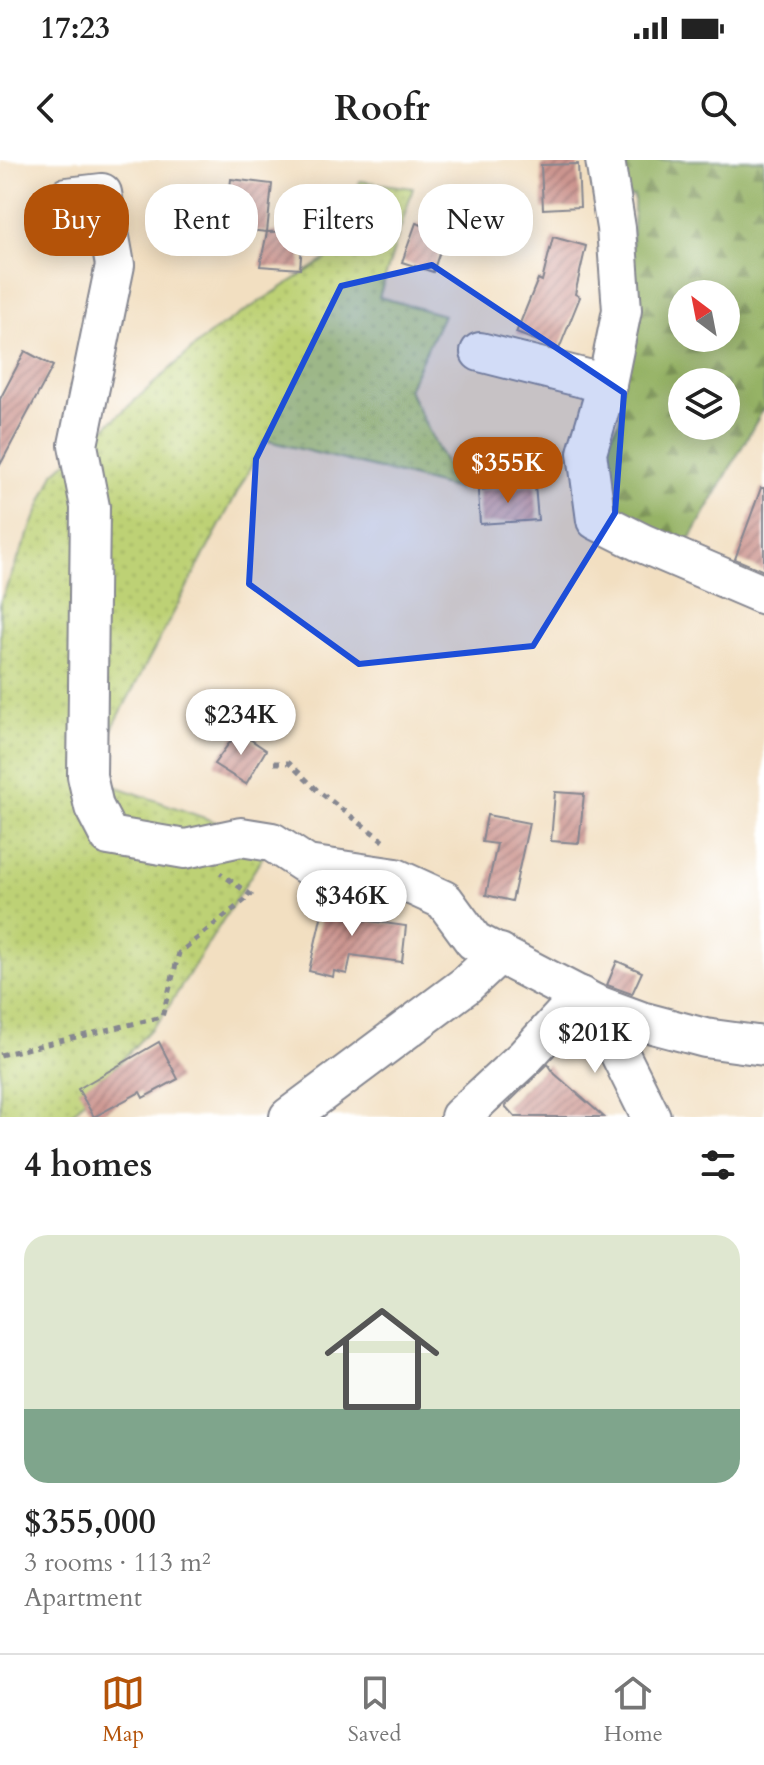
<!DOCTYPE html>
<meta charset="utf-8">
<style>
:root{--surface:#fff;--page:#f6f6f6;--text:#222;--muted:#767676;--line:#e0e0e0;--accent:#b45309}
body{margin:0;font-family:Cardo,serif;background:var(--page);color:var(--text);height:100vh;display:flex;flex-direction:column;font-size:30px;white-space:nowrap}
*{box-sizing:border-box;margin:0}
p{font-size:26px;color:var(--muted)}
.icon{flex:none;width:44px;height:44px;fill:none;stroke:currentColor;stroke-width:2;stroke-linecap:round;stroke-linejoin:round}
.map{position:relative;height:957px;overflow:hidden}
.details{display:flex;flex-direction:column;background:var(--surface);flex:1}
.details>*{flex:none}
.banner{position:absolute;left:24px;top:24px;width:716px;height:72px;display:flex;gap:16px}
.needle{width:52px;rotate:328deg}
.tools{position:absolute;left:668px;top:120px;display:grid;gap:16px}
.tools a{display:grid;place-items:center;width:72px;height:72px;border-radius:50%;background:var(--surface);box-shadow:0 4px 20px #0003;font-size:40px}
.price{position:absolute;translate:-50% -68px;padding:0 18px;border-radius:28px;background:#fff;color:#222;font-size:26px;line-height:52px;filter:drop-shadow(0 2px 4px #0008)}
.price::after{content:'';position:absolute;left:50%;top:48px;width:24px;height:18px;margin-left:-12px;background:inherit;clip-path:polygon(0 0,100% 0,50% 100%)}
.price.current{background:var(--accent);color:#fff}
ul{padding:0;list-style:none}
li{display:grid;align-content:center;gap:16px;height:424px;padding:0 24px}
li span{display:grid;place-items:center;height:248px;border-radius:24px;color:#555}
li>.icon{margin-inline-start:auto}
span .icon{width:144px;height:144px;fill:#fffc;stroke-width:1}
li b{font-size:34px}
h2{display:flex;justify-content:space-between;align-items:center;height:96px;padding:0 24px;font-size:34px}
.tag{padding:0 28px;border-radius:32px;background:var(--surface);box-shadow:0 4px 20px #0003;font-size:28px;line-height:72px}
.tag.current{background:var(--accent);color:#fff}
.status{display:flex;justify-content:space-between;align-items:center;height:56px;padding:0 40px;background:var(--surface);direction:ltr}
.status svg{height:22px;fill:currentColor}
header{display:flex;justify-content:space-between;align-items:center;height:104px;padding:0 24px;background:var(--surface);font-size:36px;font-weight:700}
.tab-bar{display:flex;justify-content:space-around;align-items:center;height:112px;border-top:2px solid var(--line);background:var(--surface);font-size:22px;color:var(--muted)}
.tab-bar a{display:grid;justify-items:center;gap:4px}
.tab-bar .current{color:var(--accent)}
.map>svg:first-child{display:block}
.grass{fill:url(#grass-dots);stroke:#6c8069;stroke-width:2}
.forest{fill:url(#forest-firs);stroke:#587162;stroke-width:2;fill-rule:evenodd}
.building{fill:url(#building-hatch)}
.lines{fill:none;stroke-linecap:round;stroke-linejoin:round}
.minor-casing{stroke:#868790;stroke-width:42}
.path{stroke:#868790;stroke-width:5;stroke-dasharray:6 6;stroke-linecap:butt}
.minor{stroke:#fff;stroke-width:38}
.marked{fill:#1d4ed8;fill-opacity:0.2;stroke:#1d4ed8;stroke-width:6;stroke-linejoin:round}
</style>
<div class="status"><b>17:23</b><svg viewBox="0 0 49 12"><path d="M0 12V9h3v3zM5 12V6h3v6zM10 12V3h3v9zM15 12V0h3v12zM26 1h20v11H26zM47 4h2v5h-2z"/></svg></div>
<header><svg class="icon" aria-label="back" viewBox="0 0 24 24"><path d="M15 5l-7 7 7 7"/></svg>Roofr<svg class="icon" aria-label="search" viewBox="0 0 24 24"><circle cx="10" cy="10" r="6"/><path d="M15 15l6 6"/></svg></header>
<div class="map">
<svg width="764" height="957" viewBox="0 0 764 957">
<defs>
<pattern id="grass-dots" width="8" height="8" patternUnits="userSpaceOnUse" patternTransform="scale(2)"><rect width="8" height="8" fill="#bdd174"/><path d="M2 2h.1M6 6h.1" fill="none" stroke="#a2b467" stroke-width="1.8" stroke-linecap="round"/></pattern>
<pattern id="forest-firs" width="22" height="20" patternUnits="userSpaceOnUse" patternTransform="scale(2)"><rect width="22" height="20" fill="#96b366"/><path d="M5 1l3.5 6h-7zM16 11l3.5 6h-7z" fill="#7a9257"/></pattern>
<pattern id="building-hatch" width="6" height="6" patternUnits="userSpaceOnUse" patternTransform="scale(2)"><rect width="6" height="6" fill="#cc958f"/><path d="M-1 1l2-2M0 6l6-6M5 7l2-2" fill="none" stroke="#a57a78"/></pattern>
</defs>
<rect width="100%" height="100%" fill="#fff"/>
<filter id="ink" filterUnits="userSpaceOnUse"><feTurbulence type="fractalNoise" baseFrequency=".0125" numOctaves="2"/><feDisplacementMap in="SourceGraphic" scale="16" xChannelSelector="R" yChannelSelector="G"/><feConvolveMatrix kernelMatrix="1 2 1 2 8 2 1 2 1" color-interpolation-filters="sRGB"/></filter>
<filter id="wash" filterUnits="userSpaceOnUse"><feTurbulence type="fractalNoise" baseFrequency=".006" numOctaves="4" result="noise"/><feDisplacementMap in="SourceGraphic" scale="32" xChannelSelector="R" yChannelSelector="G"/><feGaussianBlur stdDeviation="1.8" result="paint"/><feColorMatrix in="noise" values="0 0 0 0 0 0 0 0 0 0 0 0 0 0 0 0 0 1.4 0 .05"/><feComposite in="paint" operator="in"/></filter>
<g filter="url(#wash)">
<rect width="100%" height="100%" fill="#f2dfc1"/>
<path class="grass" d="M360 21 413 28 379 137 443 155 408 229 458 329 265 280 87 616 272 682 162 857 69 957H0V442L54 313 208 175 326 99Z"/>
<path class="forest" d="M609 0H764V248L684 390 617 364 595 295C603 282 617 272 620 257L634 48V36L627 37ZM682 134H726V178H682ZM682 222H726V266H682Z"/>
<g id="blocks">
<g class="building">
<path d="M578 4 580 47 543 49 541 5Z"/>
<path d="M231 19 272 24 267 72 226 68Z"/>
<path d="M416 63 446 73 433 112 402 102Z"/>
<path d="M303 71 300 109 260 106 267 72Z"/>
<path d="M553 77 586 86 575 134 580 137 559 189 516 173 538 119 542 121Z"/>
<path d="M25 191 53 206 0 305V239Z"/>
<path d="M535 325 538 360 480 364 478 330Z"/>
<path d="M761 328H764V411L735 399Z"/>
<path d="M238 571 266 590 246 624 214 604Z"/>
<path d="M555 632 584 634 579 683 551 681Z"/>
<path d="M487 655 529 663 512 741 486 735 497 684 482 682Z"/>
<path d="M327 731 352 736 347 758 406 766 402 802 351 795 347 814 334 811 333 817 309 811Z"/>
<path d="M617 801 642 812 632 834 607 825Z"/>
<path d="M159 882 178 919 143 938 140 932 94 957 78 929Z"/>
<path d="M548 904 555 914 604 957H515L505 946Z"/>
</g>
</g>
</g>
<g filter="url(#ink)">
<use href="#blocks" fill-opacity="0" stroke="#868790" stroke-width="2"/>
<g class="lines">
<g class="minor-casing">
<g id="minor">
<path d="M605 0 616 68 622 150 606 228 587 293 596 360 642 383 764 435"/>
<path d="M67 37 102 33 115 105 78 285 90 347 87 616 94 647 109 676 185 689 241 677 272 682 307 705 396 718 444 740 474 781 595 844 641 861 705 878 764 886"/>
<path d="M480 192 607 224"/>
<path d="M595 844 651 957"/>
<path d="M289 957 466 825 500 793"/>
<path d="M460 957 524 898 581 836"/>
</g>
</g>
<g class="path">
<path d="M274 603H289L318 631 385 682"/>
<path d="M0 895 162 857 179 793 251 735 220 713"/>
</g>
<use href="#minor" class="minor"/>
</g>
</g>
<path class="marked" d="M432 105 624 233 615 353 533 486 359 504 249 424 256 299 341 126Z"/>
</svg>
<div class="tools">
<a><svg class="needle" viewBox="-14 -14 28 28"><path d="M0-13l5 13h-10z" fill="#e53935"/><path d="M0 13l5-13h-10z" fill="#767676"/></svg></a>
<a><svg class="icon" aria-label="layers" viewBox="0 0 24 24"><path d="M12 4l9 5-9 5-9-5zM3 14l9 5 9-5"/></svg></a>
</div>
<b class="price current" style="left:508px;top:345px">$355K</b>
<b class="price" style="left:241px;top:597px">$234K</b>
<b class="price" style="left:352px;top:778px">$346K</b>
<b class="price" style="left:595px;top:915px">$201K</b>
<div class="banner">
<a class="tag current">Buy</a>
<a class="tag">Rent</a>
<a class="tag">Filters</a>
<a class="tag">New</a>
</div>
</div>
<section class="details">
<h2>4 homes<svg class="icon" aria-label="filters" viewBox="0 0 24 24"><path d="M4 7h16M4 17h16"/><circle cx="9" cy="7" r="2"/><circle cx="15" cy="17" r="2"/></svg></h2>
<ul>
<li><span style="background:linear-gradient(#dfe7d0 70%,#7fa58c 0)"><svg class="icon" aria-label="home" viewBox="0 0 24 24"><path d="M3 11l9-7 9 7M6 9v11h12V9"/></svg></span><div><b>$355,000</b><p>3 rooms · 113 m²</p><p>Apartment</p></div></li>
</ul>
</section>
<nav class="tab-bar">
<a class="current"><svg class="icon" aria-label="map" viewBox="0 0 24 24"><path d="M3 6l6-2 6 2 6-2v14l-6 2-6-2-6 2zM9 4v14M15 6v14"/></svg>Map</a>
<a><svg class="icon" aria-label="saved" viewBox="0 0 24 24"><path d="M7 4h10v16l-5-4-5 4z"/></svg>Saved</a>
<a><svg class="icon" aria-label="home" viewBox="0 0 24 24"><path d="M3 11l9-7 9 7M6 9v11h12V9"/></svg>Home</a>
</nav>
